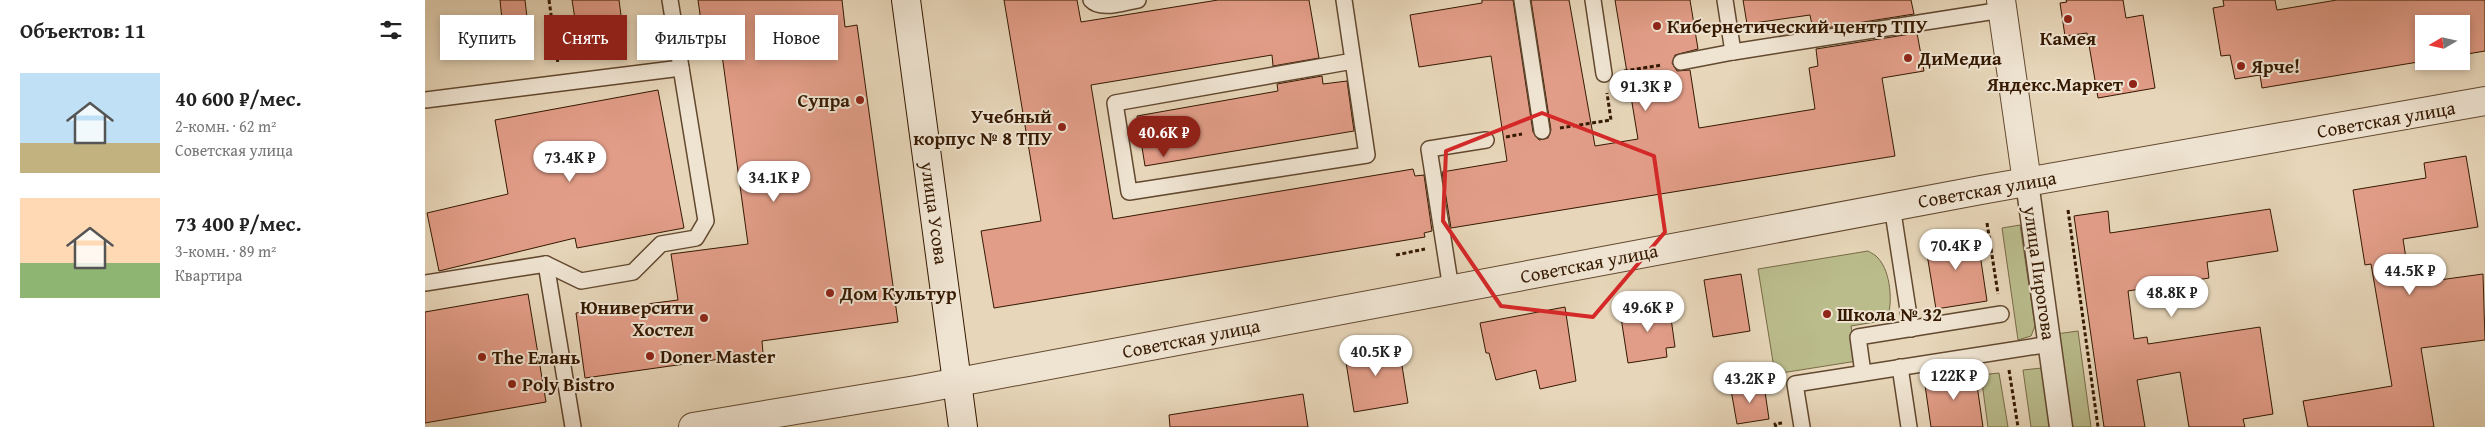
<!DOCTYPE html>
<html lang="ru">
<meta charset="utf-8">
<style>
:root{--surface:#fff;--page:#f2f2f2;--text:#222;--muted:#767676;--accent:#8f2418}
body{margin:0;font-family:"Gentium Book Plus",serif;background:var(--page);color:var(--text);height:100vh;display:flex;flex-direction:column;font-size:19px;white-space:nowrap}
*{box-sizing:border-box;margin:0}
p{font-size:16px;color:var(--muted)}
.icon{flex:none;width:28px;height:28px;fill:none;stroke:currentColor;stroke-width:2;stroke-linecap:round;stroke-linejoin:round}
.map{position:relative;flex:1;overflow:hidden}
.side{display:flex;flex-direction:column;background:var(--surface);width:425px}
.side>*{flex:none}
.top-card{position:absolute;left:15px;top:15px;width:475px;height:45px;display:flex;gap:10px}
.needle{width:32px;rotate:261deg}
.buttons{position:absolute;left:1990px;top:15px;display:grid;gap:10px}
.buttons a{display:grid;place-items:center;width:55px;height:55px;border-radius:0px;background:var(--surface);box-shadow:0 2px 8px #0003;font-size:25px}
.price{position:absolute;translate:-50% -42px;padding:0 11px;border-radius:18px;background:#fff;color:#222;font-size:16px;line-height:32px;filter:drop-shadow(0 1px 2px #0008)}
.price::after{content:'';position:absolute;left:50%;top:30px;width:15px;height:11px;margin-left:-8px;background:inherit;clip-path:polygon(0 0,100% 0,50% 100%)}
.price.selected{background:var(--accent);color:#fff}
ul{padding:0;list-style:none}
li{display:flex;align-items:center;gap:15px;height:125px;padding:0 20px}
li span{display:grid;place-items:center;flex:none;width:140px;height:100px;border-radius:0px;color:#555}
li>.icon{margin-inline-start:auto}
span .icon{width:60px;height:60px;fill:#fffc;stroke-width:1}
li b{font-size:21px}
h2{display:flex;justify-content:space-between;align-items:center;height:60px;padding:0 20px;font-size:21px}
.chip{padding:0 18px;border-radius:0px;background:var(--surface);box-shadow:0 2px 8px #0003;font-size:18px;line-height:45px}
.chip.selected{background:var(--accent);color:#fff}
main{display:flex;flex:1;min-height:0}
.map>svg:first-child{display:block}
.green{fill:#babc8c;stroke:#786a46}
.building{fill:#e29d88;stroke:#351901}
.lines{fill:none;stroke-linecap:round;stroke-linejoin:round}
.service-casing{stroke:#62482f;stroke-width:18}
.pedestrian-casing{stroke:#62482f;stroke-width:25}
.minor-casing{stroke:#62482f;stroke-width:30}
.tertiary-casing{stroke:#62482f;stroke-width:30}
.secondary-casing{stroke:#351901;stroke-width:30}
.path{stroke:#351901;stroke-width:3;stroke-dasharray:4 2.5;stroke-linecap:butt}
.service{stroke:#efe4d2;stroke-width:15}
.pedestrian{stroke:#efe4d2;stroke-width:22}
.minor{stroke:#efe4d2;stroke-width:28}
.tertiary{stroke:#efe4d2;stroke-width:28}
.secondary{stroke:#efe4d2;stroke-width:28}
.marked{fill:none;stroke:#d62828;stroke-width:4;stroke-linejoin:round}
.poi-dot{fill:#8f2418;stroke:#efe4d2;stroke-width:2}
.labels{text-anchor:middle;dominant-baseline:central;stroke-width:4;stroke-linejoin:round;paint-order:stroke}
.poi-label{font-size:19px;font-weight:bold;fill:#351901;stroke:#efe4d2;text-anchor:start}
.street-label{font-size:19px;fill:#351901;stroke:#efe4d2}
</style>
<main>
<section class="side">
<h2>Объектов: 11<svg class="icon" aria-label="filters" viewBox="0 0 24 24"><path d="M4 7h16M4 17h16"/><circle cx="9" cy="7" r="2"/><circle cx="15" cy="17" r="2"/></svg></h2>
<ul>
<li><span style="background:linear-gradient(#bfe0f5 70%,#c2b280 0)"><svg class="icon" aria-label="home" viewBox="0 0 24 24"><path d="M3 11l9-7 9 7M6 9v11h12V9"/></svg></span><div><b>40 600 ₽/мес.</b><p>2-комн. · 62 m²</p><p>Советская улица</p></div></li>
<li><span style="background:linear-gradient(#ffd9b3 65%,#8fb573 0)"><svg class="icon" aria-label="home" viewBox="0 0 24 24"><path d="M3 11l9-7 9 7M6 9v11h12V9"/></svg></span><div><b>73 400 ₽/мес.</b><p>3-комн. · 89 m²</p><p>Квартира</p></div></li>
</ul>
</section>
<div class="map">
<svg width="2060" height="427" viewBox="0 0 2060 427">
<rect width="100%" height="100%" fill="#e7d6b9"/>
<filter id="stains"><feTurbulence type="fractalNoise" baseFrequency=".004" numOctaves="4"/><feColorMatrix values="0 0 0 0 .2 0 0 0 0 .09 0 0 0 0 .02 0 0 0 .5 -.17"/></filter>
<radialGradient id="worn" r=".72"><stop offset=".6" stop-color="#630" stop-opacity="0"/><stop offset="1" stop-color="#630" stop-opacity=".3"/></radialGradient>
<g class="green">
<path d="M1595 225 1610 326 1606 336 1593 340 1577 228Z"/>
<path d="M1443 251C1446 253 1451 255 1453 258 1466 272 1468 303 1462 320L1426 326 1432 361 1350 374 1333 269Z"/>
<path d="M1653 331 1666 427H1644L1631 334Z"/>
<path d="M1617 368 1625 427H1606L1598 370Z"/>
<path d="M1574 373 1583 427H1563L1556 375Z"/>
</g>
<g class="building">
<path d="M75 0H100L103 26 78 30Z"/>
<path d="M147 0H194L199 39 154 45Z"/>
<path d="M273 0H417L420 27 432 25 473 322 337 341 338 353 160 378 151 313 253 300 246 254 323 244 294 33 278 35Z"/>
<path d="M579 0H652L656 22 793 0H884L894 58 848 66 847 55 666 85 688 219 988 169 990 176 999 175 1007 231 999 233 1000 237 569 308 556 231 616 221Z"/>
<path d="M1057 0H1088L1108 132 1114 140 1123 138 1126 130 1106 0H1144L1170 146 1213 139 1190 0H1265L1273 49 1250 55 1247 63 1252 71 1265 70 1274 128 1390 109 1384 68 1393 66 1391 49 1492 33 1499 71 1457 78 1470 156 1026 228 1017 172 1082 161 1066 56 994 67 985 15 1057 3Z"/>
<path d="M1318 0H1486L1489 14 1388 30 1385 15 1322 24Z"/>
<path d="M1641 0H1698L1701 18 1718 15 1730 88 1673 98 1662 33 1640 36 1635 3 1642 2Z"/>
<path d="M1798 0H1850L1852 10 1912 0H2060V51L2036 55V24H1999V61L1837 88 1835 75 1810 79 1805 55 1796 56 1788 8 1799 6Z"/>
<path d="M897 76 898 84 922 81 929 131 720 166 712 116 853 91 852 84Z"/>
<path d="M233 90 259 228 152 248 150 238 14 271 2 213 83 194 70 120Z"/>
<path d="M2041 156 2053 227 1978 239 1985 284 2058 274 2060 340 1996 348 2009 427H1883L1878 401 1967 386 1946 264 1940 265 1928 190 2001 178 1999 163Z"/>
<path d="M1845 209 1853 251 1782 262 1784 278 1703 291 1709 339 1722 337 1723 344 1835 327 1848 414 1818 419 1820 427H1764L1755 372 1712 380 1720 427H1679L1649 216 1683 211 1685 233Z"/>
<path d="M1552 234 1562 301 1511 309 1500 242Z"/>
<path d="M1316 274 1325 331 1288 337 1279 280Z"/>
<path d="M103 294 121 402 0 423V312Z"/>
<path d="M1244 304 1250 347 1241 348 1242 357 1203 363 1195 311Z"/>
<path d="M1140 307 1151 381 1115 389 1111 370 1071 380 1064 353H1061L1055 323Z"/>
<path d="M973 341 983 403 929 412 919 350Z"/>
<path d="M1550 371 1558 427H1506L1499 378Z"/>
<path d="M1339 385 1344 419 1312 424 1306 390Z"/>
<path d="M878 394 883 427H745L744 415Z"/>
</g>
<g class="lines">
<g class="service-casing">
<g id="service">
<path d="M666 0C676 11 699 2 713 0"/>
<path d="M919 0 942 155 704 192 690 103 928 61"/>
<path d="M1097 0 1117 131"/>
<path d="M1168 0 1179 74"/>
<path d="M1300 0 1308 52"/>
<path d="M1256 62 1308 52 1577 10"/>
<path d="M0 100 256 68"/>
<path d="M1467 206 1486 329"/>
<path d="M121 264 148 427"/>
<path d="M0 283 121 264 156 281 208 272 236 244 271 238 281 221 245 0"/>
<path d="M1026 289 1004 149 1061 140"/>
<path d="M1475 367 1484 427"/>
<path d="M1438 373 1433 337 1576 314"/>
<path d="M1377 427 1370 384 1625 344"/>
</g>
</g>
<g class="pedestrian-casing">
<path id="pedestrian" d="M1602 182 1636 427"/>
</g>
<g class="minor-casing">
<path id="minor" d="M1576 0 1602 182"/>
</g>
<g class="tertiary-casing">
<path id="tertiary" d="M268 427 491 390 1556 190 2060 101"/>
</g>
<g class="secondary-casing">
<path id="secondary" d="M481 0 538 427"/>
</g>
<g class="path">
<path d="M124 0 133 64"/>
<path d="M1199 71 1237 65"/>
<path d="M1135 128 1186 120 1182 93"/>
<path d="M1081 137 1097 134"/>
<path d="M1643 210 1673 427"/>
<path d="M1562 223 1573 294"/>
<path d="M971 255 1000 249"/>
<path d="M1584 370 1593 427"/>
<path d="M1351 427 1350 424 1357 423"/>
</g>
<use href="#service" class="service"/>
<use href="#pedestrian" class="pedestrian"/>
<use href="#minor" class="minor"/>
<use href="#tertiary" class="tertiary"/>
<use href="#secondary" class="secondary"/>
</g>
<path class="marked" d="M1117 113 1229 156 1240 232 1168 317 1076 306 1018 221 1021 151Z"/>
<g class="poi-dot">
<circle cx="1643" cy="19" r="5"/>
<circle cx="1232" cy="26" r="5"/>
<circle cx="1483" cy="58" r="5"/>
<circle cx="1816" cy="66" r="5"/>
<circle cx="1708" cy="84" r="5"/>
<circle cx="435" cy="100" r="5"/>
<circle cx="637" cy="127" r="5"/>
<circle cx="405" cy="293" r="5"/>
<circle cx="1402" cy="314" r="5"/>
<circle cx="279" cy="318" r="5"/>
<circle cx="225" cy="356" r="5"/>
<circle cx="57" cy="357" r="5"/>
<circle cx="87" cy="384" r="5"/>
</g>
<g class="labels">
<g class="poi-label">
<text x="1242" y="26">Кибернетический центр ТПУ</text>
<text x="1643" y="38" text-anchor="middle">Камея</text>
<text x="1493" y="58">ДиМедиа</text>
<text x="1826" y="66">Ярче!</text>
<text x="1698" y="84" text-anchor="end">Яндекс.Маркет</text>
<text x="425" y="100" text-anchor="end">Супра</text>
<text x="627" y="116" text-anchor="end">Учебный<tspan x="627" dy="22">корпус № 8 ТПУ</tspan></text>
<text x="415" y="293">Дом Культур</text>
<text x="269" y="307" text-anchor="end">Юниверсити<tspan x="269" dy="22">Хостел</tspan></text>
<text x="1412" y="314">Школа № 32</text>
<text x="235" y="356">Doner Master</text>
<text x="67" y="357">The Елань</text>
<text x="97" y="384">Poly Bistro</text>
</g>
<g class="street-label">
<text transform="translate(1961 119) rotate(-10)">Советская улица</text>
<text transform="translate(1562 189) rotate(-10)">Советская улица</text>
<text transform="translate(510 213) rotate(82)">улица Усова</text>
<text transform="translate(1164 263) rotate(-11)">Советская улица</text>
<text transform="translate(1615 273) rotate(82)">улица Пирогова</text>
<text transform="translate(766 338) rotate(-11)">Советская улица</text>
</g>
</g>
<rect width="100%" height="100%" filter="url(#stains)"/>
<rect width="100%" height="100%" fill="url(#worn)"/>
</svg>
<div class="buttons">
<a><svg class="needle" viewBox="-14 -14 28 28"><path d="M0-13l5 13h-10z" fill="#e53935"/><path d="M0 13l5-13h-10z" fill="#767676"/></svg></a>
</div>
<b class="price" style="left:1221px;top:112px">91.3K ₽</b>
<b class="price selected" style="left:739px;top:158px">40.6K ₽</b>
<b class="price" style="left:145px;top:183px">73.4K ₽</b>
<b class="price" style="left:349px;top:203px">34.1K ₽</b>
<b class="price" style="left:1531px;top:271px">70.4K ₽</b>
<b class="price" style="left:1985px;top:296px">44.5K ₽</b>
<b class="price" style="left:1747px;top:318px">48.8K ₽</b>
<b class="price" style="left:1223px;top:333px">49.6K ₽</b>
<b class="price" style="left:951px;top:377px">40.5K ₽</b>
<b class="price" style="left:1529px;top:401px">122K ₽</b>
<b class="price" style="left:1325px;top:404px">43.2K ₽</b>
<div class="top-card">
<a class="chip">Купить</a>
<a class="chip selected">Снять</a>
<a class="chip">Фильтры</a>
<a class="chip">Новое</a>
</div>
</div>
</main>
